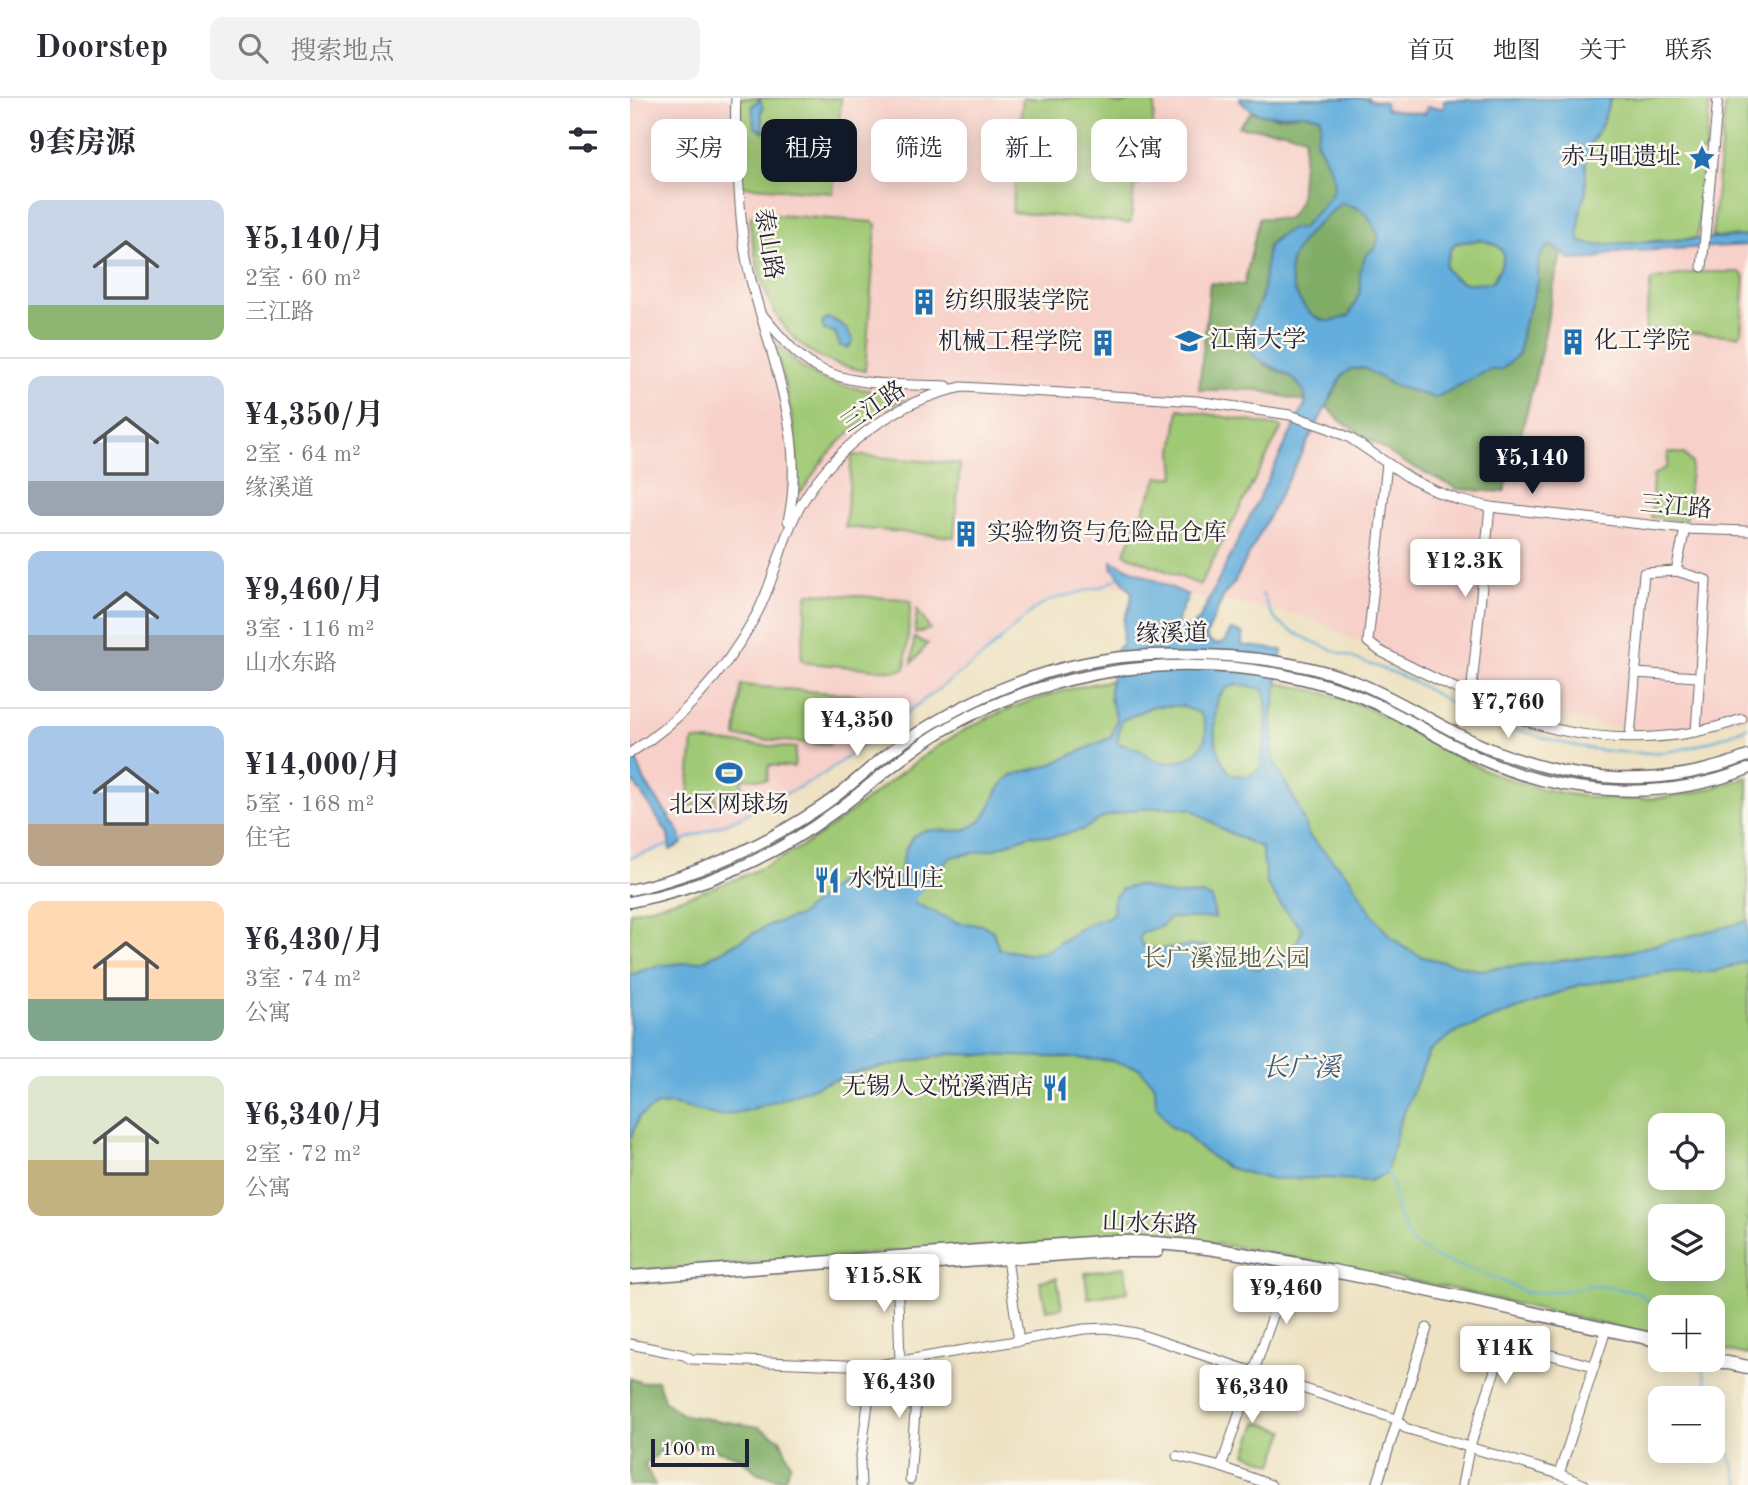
<!DOCTYPE html>
<html lang="zh">
<meta charset="utf-8">
<style>
:root{--surface:#fff;--page:#f2f2f3;--text:#2b2b33;--muted:#7c7c81;--line:#e1e1e2;--accent:#111827}
body{margin:0;font-family:"Old Standard TT","Noto Serif SC",serif;background:var(--page);color:var(--text);height:100vh;display:flex;flex-direction:column;font-size:26px;white-space:nowrap}
*{box-sizing:border-box;margin:0}
p{font-size:23px;color:var(--muted)}
.icon{flex:none;width:38px;height:38px;fill:none;stroke:currentColor;stroke-width:2;stroke-linecap:round;stroke-linejoin:round}
.map{position:relative;flex:1;overflow:hidden}
.side{display:flex;flex-direction:column;background:var(--surface);width:630px}
.side>*{flex:none}
.hud{position:absolute;left:21px;top:21px;width:665px;height:63px;display:flex;gap:14px}
.controls{position:absolute;left:1018px;top:1015px;display:grid;gap:14px}
.controls a{display:grid;place-items:center;width:77px;height:77px;border-radius:14px;background:var(--surface);box-shadow:0 4px 18px #0003;font-size:35px}
.scale{position:absolute;left:21px;bottom:18px;width:98px;box-sizing:border-box;padding-left:7px;border:4px solid #22223b;border-top:0;font-size:19px;line-height:24px;white-space:nowrap;color:#22223b;-webkit-text-stroke:5px #fbf7ec;paint-order:stroke}
.price{position:absolute;translate:-50% -60px;padding:0 16px;border-radius:7px;background:#fff;color:#222;font-size:23px;line-height:46px;filter:drop-shadow(0 2px 4px #0008)}
.price::after{content:'';position:absolute;left:50%;top:42px;width:21px;height:16px;margin-left:-10px;background:inherit;clip-path:polygon(0 0,100% 0,50% 100%)}
.price.active{background:var(--accent);color:#fff}
ul{padding:0;list-style:none}
li{display:flex;align-items:center;gap:21px;height:175px;padding:0 28px}
li+li{border-top:2px solid var(--line)}
li span{display:grid;place-items:center;flex:none;width:196px;height:140px;border-radius:14px;color:#555}
li>.icon{margin-inline-start:auto}
span .icon{width:84px;height:84px;fill:#fffc;stroke-width:1}
li b{font-size:30px}
h2{display:flex;justify-content:space-between;align-items:center;height:84px;padding:0 28px;font-size:30px}
.pill{padding:0 24px;border-radius:14px;background:var(--surface);box-shadow:0 4px 18px #0003;font-size:24px;line-height:63px}
.pill.active{background:var(--accent);color:#fff}
header{display:flex;align-items:center;gap:42px;box-sizing:border-box;height:98px;padding:0 35px;background:var(--surface);border-bottom:2px solid var(--line)}
header strong{font-size:33px}
nav{display:flex;gap:38px;margin-inline-start:auto;font-size:24px}
.search{width:490px;height:63px;background:var(--page);display:flex;align-items:center;gap:18px;box-sizing:border-box;padding:0 24px;border-radius:14px;color:var(--muted);font-size:26px}
main{display:flex;flex:1;min-height:0}
.map>svg:first-child{display:block}
.built{fill:#f7d0c9}
.green{fill:#a0c974;stroke:#617658;stroke-width:2;fill-rule:evenodd}
.forest{fill:#80ad66;stroke:#516850;stroke-width:2}
.water{fill:#64aedc;stroke:#43688c;stroke-width:2;fill-rule:evenodd}
.lines{fill:none;stroke-linecap:round;stroke-linejoin:round}
.stream{stroke:#64aedc;stroke-width:2}
.river{stroke:#64aedc;stroke-width:12}
.minor-casing{stroke:#69656a;stroke-width:11}
.major-casing{stroke:#69656a;stroke-width:13}
.highway-casing{stroke:#69656a;stroke-width:15}
.minor{stroke:#fff;stroke-width:9}
.major{stroke:#fff;stroke-width:10}
.highway{stroke:#fff;stroke-width:12}
.labels{text-anchor:middle;dominant-baseline:central;stroke-width:5;stroke-linejoin:round;paint-order:stroke}
.poi-label{font-size:24px;fill:#22223b;stroke:#fbf7ec;text-anchor:start}
.street-label{font-size:24px;fill:#22223b;stroke:#fbf7ec}
.park-label{font-size:24px;fill:#4e5c4f;stroke:#fbf7ec}
.water-label{font-size:26px;font-style:italic;fill:#3c5a7b;stroke:#fbf7ec}
</style>
<header>
<strong>Doorstep</strong>
<div class="search"><svg class="icon" aria-label="search" viewBox="0 0 24 24"><circle cx="10" cy="10" r="6"/><path d="M15 15l6 6"/></svg>搜索地点</div>
<nav><a>首页</a><a>地图</a><a>关于</a><a>联系</a></nav>
</header>
<main>
<section class="side">
<h2>9套房源<svg class="icon" aria-label="filters" viewBox="0 0 24 24"><path d="M4 7h16M4 17h16"/><circle cx="9" cy="7" r="2"/><circle cx="15" cy="17" r="2"/></svg></h2>
<ul>
<li><span style="background:linear-gradient(#c9d6e8 75%,#8fb573 0)"><svg class="icon" aria-label="home" viewBox="0 0 24 24"><path d="M3 11l9-7 9 7M6 9v11h12V9"/></svg></span><div><b>¥5,140/月</b><p>2室 · 60 m²</p><p>三江路</p></div></li>
<li><span style="background:linear-gradient(#c9d6e8 75%,#9aa5b1 0)"><svg class="icon" aria-label="home" viewBox="0 0 24 24"><path d="M3 11l9-7 9 7M6 9v11h12V9"/></svg></span><div><b>¥4,350/月</b><p>2室 · 64 m²</p><p>缘溪道</p></div></li>
<li><span style="background:linear-gradient(#a9c7e8 60%,#9aa5b1 0)"><svg class="icon" aria-label="home" viewBox="0 0 24 24"><path d="M3 11l9-7 9 7M6 9v11h12V9"/></svg></span><div><b>¥9,460/月</b><p>3室 · 116 m²</p><p>山水东路</p></div></li>
<li><span style="background:linear-gradient(#a9c7e8 70%,#b9a48a 0)"><svg class="icon" aria-label="home" viewBox="0 0 24 24"><path d="M3 11l9-7 9 7M6 9v11h12V9"/></svg></span><div><b>¥14,000/月</b><p>5室 · 168 m²</p><p>住宅</p></div></li>
<li><span style="background:linear-gradient(#ffd9b3 70%,#7fa58c 0)"><svg class="icon" aria-label="home" viewBox="0 0 24 24"><path d="M3 11l9-7 9 7M6 9v11h12V9"/></svg></span><div><b>¥6,430/月</b><p>3室 · 74 m²</p><p>公寓</p></div></li>
<li><span style="background:linear-gradient(#dfe7d0 60%,#c2b280 0)"><svg class="icon" aria-label="home" viewBox="0 0 24 24"><path d="M3 11l9-7 9 7M6 9v11h12V9"/></svg></span><div><b>¥6,340/月</b><p>2室 · 72 m²</p><p>公寓</p></div></li>
</ul>
</section>
<div class="map">
<svg width="1118" height="1387" viewBox="0 0 1118 1387">
<rect width="100%" height="100%" fill="#fbf7ec"/>
<filter id="ink" filterUnits="userSpaceOnUse"><feTurbulence type="fractalNoise" baseFrequency=".0143" numOctaves="2"/><feDisplacementMap in="SourceGraphic" scale="14" xChannelSelector="R" yChannelSelector="G"/><feConvolveMatrix kernelMatrix="1 2 1 2 8 2 1 2 1" color-interpolation-filters="sRGB"/></filter>
<filter id="wash" filterUnits="userSpaceOnUse"><feTurbulence type="fractalNoise" baseFrequency=".00686" numOctaves="4" result="noise"/><feDisplacementMap in="SourceGraphic" scale="28" xChannelSelector="R" yChannelSelector="G"/><feGaussianBlur stdDeviation="1.57" result="paint"/><feColorMatrix in="noise" values="0 0 0 0 0 0 0 0 0 0 0 0 0 0 0 0 0 1.4 0 .05"/><feComposite in="paint" operator="in"/></filter>
<g filter="url(#wash)">
<rect width="100%" height="100%" fill="#eee2c2"/>
<path class="built" d="M0 0H1118V619L1038 639 891 613 826 589 671 517 586 502 477 487 415 500 343 564 186 683 96 728 0 762Z"/>
<g class="green">
<path d="M109 0H211L203 95 111 88Z"/>
<path d="M393 0H475C491 10 491 6 507 1 513 0 520 0 525 0L519 74 517 80 504 90 501 123 498 125 382 114Z"/>
<path d="M981 0H1080L1075 55H1068V64L1074 65 1067 140 967 147 954 145 947 141 951 108 956 93V62L960 47 971 28Z"/>
<path d="M1096 0H1118V138L1082 139Z"/>
<path d="M135 116 243 124 246 127 235 273C217 269 199 265 183 255 147 233 131 190 124 150 122 139 119 128 121 118Z"/>
<path d="M850 142C881 148 877 161 862 184 844 187 824 188 815 168L820 152 826 145Z"/>
<path d="M1066 174H1109L1115 179 1111 235 1108 238 1015 231 1021 182Z"/>
<path d="M149 248C159 256 167 267 179 274 207 291 240 292 272 296L275 300 272 303C240 314 209 341 189 368 182 377 178 388 169 395L167 392C169 342 159 298 145 251Z"/>
<path d="M549 311 652 329 570 487 494 456 528 379H545L543 353Z"/>
<path d="M1038 354 1054 356 1062 365 1055 423 1021 419 1023 377 1037 369Z"/>
<path d="M222 357 330 366 324 439 215 429Z"/>
<path d="M183 495 273 501 281 504 275 571 266 573 177 565 171 562 177 497Z"/>
<path d="M287 511 300 531 285 536Z"/>
<path d="M284 540 298 546 282 565Z"/>
<path d="M601 578C645 584 689 591 730 607 781 628 826 663 878 681 936 701 1007 708 1067 694 1084 690 1101 684 1118 679V1257L1083 1250V1209H1031V1239L809 1188 615 1150 540 1140 251 1154 211 1159 0 1173V814C63 799 128 777 182 742 244 701 297 645 367 616 402 601 441 589 479 583 518 577 562 580 601 578ZM1031 1027H1083V1080H1031ZM1031 1118H1083V1171H1031Z"/>
<path d="M111 587 234 598 230 634 201 631 199 647 106 639Z"/>
<path d="M63 642 166 650 164 669 139 667 137 682 112 680 111 695 86 693 85 709 57 707Z"/>
<path d="M495 1169 498 1194 458 1200 455 1175Z"/>
<path d="M427 1180 432 1210 416 1212 410 1183Z"/>
<path d="M627 1324 655 1333 643 1366 616 1356Z"/>
</g>
<g class="forest">
<path d="M621 14 647 19 680 15 690 19 691 27 686 42C713 93 710 90 671 131 660 131 643 138 638 149 636 155 637 165 636 172 635 191 630 209 620 225L634 266C652 275 675 280 676 304L628 292H569L580 185 614 187 629 120 658 121 670 103 675 39 654 33 608 29Z"/>
<path d="M711 105C738 111 739 115 749 139L745 150 730 172V194L719 218C713 219 704 224 698 224 675 222 654 184 661 163 670 139 692 122 711 105Z"/>
<path d="M921 148 932 154C923 184 920 213 913 243 903 295 889 344 874 394L828 391 775 365 711 323 697 309 712 278 721 271 734 270 763 287 805 300 889 256 892 231 902 203 908 183V164L913 152Z"/>
<path d="M0 1280 12 1285 27 1282 35 1304 53 1317 129 1329 150 1341 161 1366 154 1382 128 1375 107 1358 78 1350 40 1347 14 1366 25 1387H0Z"/>
</g>
<g class="water">
<path d="M610 0H738L739 2 755 4 756 11 795 16 797 9 814 10V2L981 0 971 28 960 47 956 62V93L951 108 948 141 954 145 967 147 1118 138V147L1004 153 983 155 963 161 939 162 932 154 921 148 914 152 908 164V183L902 203 892 231 889 256 871 272H859L805 300 763 287 734 270 721 271 712 278 604 485 594 497 576 538C580 546 587 547 594 544L601 532 614 536 611 547 652 552 642 619V652L646 668 668 708 679 738 720 780 743 817 757 835 773 849 793 859 849 872 992 855 1118 823V863L1083 874H1042L949 887 824 935 800 953 769 1026 756 1076 739 1083 693 1080 639 1081 596 1069 566 1047 555 1035 541 1029 526 1007 525 988 509 970 481 963 443 960 320 956 227 974 120 1012 89 1018 42 1006 27 1007 9 1019 0 1042V877L26 868 73 863 139 827 169 818 210 783 221 777 249 795C280 785 265 757 284 738 297 726 320 737 336 731 368 719 358 693 380 679 390 673 406 671 417 668 439 659 459 649 481 639L487 621 480 601V586L486 552 492 546 494 521 500 508 502 495 482 469V463L558 497 546 526 561 530 569 522 676 304C675 277 641 271 622 257L618 239 620 225 632 199 638 149 649 138 661 131H671C709 89 714 95 686 42L691 27 690 19C661 9 637 29 611 4ZM711 105C737 111 739 116 749 139L745 150 736 157 730 172V194L719 218C714 219 704 224 698 223 675 222 655 184 661 164 669 139 692 122 711 105ZM850 142C881 148 877 161 862 184 844 187 824 188 815 168L820 152 826 145ZM607 587 620 588 634 592C640 617 635 646 630 671L618 678 601 677C582 651 582 631 588 599L597 590ZM523 608H551L570 615C576 625 579 636 572 647 564 662 539 669 523 661 518 659 514 654 509 652 502 649 494 647 487 645L491 623ZM535 709 561 711 594 732 632 750 637 786 649 805 672 831C667 853 646 860 628 871 608 866 592 852 572 848 551 845 537 856 513 848L509 841 512 834 530 829 540 820H585L582 801 573 796 542 797 507 787 492 791 483 801 484 814 478 819 458 826 415 854 397 856 369 851 363 833 353 827 328 825 285 805 281 793 286 785 309 776 315 765 321 759 365 751 400 737 423 739 452 732 474 719 501 712Z"/>
<path d="M130 1 133 11 131 14 134 34 124 29 122 8Z"/>
<path d="M197 220C209 222 219 232 223 243L218 250 210 248 205 234 194 232 192 225Z"/>
<path d="M0 645 15 684 50 735 52 746 40 752 38 736 5 686 0 684Z"/>
</g>
<g class="lines">
<g class="stream">
<path d="M0 14 1 0"/>
<path d="M632 496C636 503 639 513 644 520 661 540 741 566 769 577 794 587 815 604 840 614 901 640 986 665 1053 651 1075 646 1097 638 1118 629"/>
<path d="M51 743 102 723 191 678 352 559 403 512 420 502 474 488 489 479"/>
<path d="M0 760 39 747"/>
<path d="M756 1073 761 1082 767 1114 781 1144 804 1159 869 1181 896 1195 932 1193 963 1187 1007 1194 1023 1207 1040 1209"/>
<path d="M1072 1267 1080 1300"/>
<path d="M1083 1310 1110 1387"/>
</g>
<path class="river" d="M272 810 300 771"/>
</g>
</g>
<g filter="url(#ink)">
<g class="lines">
<g class="minor-casing">
<g id="minor">
<path d="M106 0C104 30 107 61 109 91 111 122 113 152 121 182 141 259 177 341 158 423"/>
<path d="M1072 169 1088 0"/>
<path d="M134 219C149 236 164 256 184 268 223 290 274 286 317 288"/>
<path d="M757 365 738 544 750 553C781 569 813 585 845 599 858 605 870 613 883 618 956 646 1039 647 1112 621"/>
<path d="M1046 473 1055 431"/>
<path d="M1005 575 1068 579"/>
<path d="M841 597 860 409"/>
<path d="M1000 639 1014 475 1046 473 1076 482 1066 634"/>
<path d="M0 655C53 622 95 573 125 519 144 486 149 448 167 414 199 353 264 303 332 289L567 303 660 317 698 330 720 340 781 381 805 393 829 402 860 409 1055 431 1118 433"/>
<path d="M377 1161 389 1243"/>
<path d="M267 1168 270 1264"/>
<path d="M0 1246 54 1257 61 1261 243 1268 454 1231 477 1230 506 1235 766 1321 775 1330 929 1376 955 1387"/>
<path d="M547 1358 591 1369 641 1387"/>
<path d="M591 1369 659 1171"/>
<path d="M929 1376 974 1238"/>
<path d="M280 1382 288 1273 287 1261"/>
<path d="M231 1387 230 1365 243 1268"/>
<path d="M747 1387 797 1230"/>
<path d="M832 1387 839 1351 874 1245 964 1268"/>
</g>
</g>
<g class="major-casing">
<g id="major">
<path d="M0 792C68 777 130 749 188 711 215 694 238 670 264 651 337 598 429 560 521 557 588 555 660 559 724 583 762 598 796 620 832 638 923 683 1021 696 1118 658"/>
<path d="M0 804C72 790 144 759 203 715 239 689 271 658 309 635 371 597 449 574 521 569 585 565 652 572 712 592 762 609 805 640 853 662 934 698 1035 704 1118 671"/>
</g>
</g>
<g class="highway-casing">
<g id="highway">
<path d="M280 1167 477 1153H527"/>
<path d="M0 1179 472 1144C550 1141 627 1158 703 1173 813 1194 922 1220 1031 1243"/>
<path d="M1083 1262 1118 1269"/>
</g>
</g>
<use href="#minor" class="minor"/>
<use href="#major" class="major"/>
<use href="#highway" class="highway"/>
</g>
</g>
<defs>
<g id="sight-bare" transform="scale(2.1)"><path d="M0-6L1.8-2.2L6-1.7L2.9 1.2L3.7 5.4L0 3.3L-3.7 5.4L-2.9 1.2L-6-1.7L-1.8-2.2Z" fill="#1f6fb2" stroke="#fbf7ec" stroke-width="2.5" paint-order="stroke"/></g>
<g id="building-bare" transform="scale(2.1)"><path d="M-4-6H4V6H1V3H-1V6H-4ZM-2.5-4.3h1.7v1.8h-1.7ZM.8-4.3h1.7v1.8H.8ZM-2.5-1h1.7V.8h-1.7ZM.8-1h1.7V.8H.8Z" fill="#1f6fb2" stroke="#fbf7ec" stroke-width="2.5" paint-order="stroke"/></g>
<g id="university-bare" transform="scale(2.1)"><path d="M0-5L7-2L0 1L-7-2ZM-4 1L0 2.5L4 1V4Q0 6-4 4Z" fill="#1f6fb2" stroke="#fbf7ec" stroke-width="2.5" paint-order="stroke"/></g>
<g id="stadium-bare" transform="scale(2.1)"><path d="M0-5a6.5 5 0 1 0 0 10a6.5 5 0 1 0 0-10ZM-3.5-1.8h7v3.6h-7Z" fill="#1f6fb2" stroke="#fbf7ec" stroke-width="2.5" paint-order="stroke"/></g>
<g id="restaurant-bare" transform="scale(2.1)"><path d="M-5-6h1v4h1v-4h1v4h1v-4h1v5L-1.5 .5V6h-2V.5L-5-1ZM5-6V6H3V1.5H1.5Q1.5-4 5-6Z" fill="#1f6fb2" stroke="#fbf7ec" stroke-width="2.5" paint-order="stroke"/></g>
</defs>
<g fill-rule="evenodd">
<use href="#sight-bare" x="1072" y="60"/>
<use href="#building-bare" x="294" y="204"/>
<use href="#university-bare" x="559" y="243"/>
<use href="#building-bare" x="943" y="244"/>
<use href="#building-bare" x="473" y="245"/>
<use href="#building-bare" x="336" y="436"/>
<use href="#stadium-bare" x="99" y="675"/>
<use href="#restaurant-bare" x="197" y="782"/>
<use href="#restaurant-bare" x="425" y="990"/>
</g>
<g class="labels">
<g class="poi-label">
<text x="1051" y="60" text-anchor="end">赤马咀遗址</text>
<text x="315" y="204">纺织服装学院</text>
<text x="580" y="243">江南大学</text>
<text x="964" y="244">化工学院</text>
<text x="452" y="245" text-anchor="end">机械工程学院</text>
<text x="357" y="436">实验物资与危险品仓库</text>
<text x="99" y="708" text-anchor="middle">北区网球场</text>
<text x="218" y="782">水悦山庄</text>
<text x="404" y="990" text-anchor="end">无锡人文悦溪酒店</text>
</g>
<g class="street-label">
<text transform="translate(137 146) rotate(81)">泰山路</text>
<text transform="translate(244 310) rotate(-34)">三江路</text>
<text transform="translate(1046 410) rotate(5)">三江路</text>
<text transform="translate(542 537) rotate(-1)">缘溪道</text>
<text transform="translate(520 1127) rotate(2)">山水东路</text>
</g>
<g class="park-label">
<text x="596" y="862">长广溪湿地公园</text>
</g>
<g class="water-label">
<text x="671" y="971">长广溪</text>
</g>
</g>
</svg>
<div class="controls">
<a><svg class="icon" aria-label="locate" viewBox="0 0 24 24"><circle cx="12" cy="12" r="6"/><path d="M12 2v4M12 18v4M2 12h4M18 12h4"/></svg></a>
<a><svg class="icon" aria-label="layers" viewBox="0 0 24 24"><path d="M12 4l9 5-9 5-9-5zM3 14l9 5 9-5"/></svg></a>
<a>+</a>
<a>−</a>
</div>
<div class="scale">100 m</div>
<b class="price active" style="left:902px;top:398px">¥5,140</b>
<b class="price" style="left:835px;top:501px">¥12.3K</b>
<b class="price" style="left:878px;top:642px">¥7,760</b>
<b class="price" style="left:227px;top:660px">¥4,350</b>
<b class="price" style="left:254px;top:1216px">¥15.8K</b>
<b class="price" style="left:656px;top:1228px">¥9,460</b>
<b class="price" style="left:875px;top:1288px">¥14K</b>
<b class="price" style="left:269px;top:1322px">¥6,430</b>
<b class="price" style="left:622px;top:1327px">¥6,340</b>
<div class="hud">
<a class="pill">买房</a>
<a class="pill active">租房</a>
<a class="pill">筛选</a>
<a class="pill">新上</a>
<a class="pill">公寓</a>
</div>
</div>
</main>
